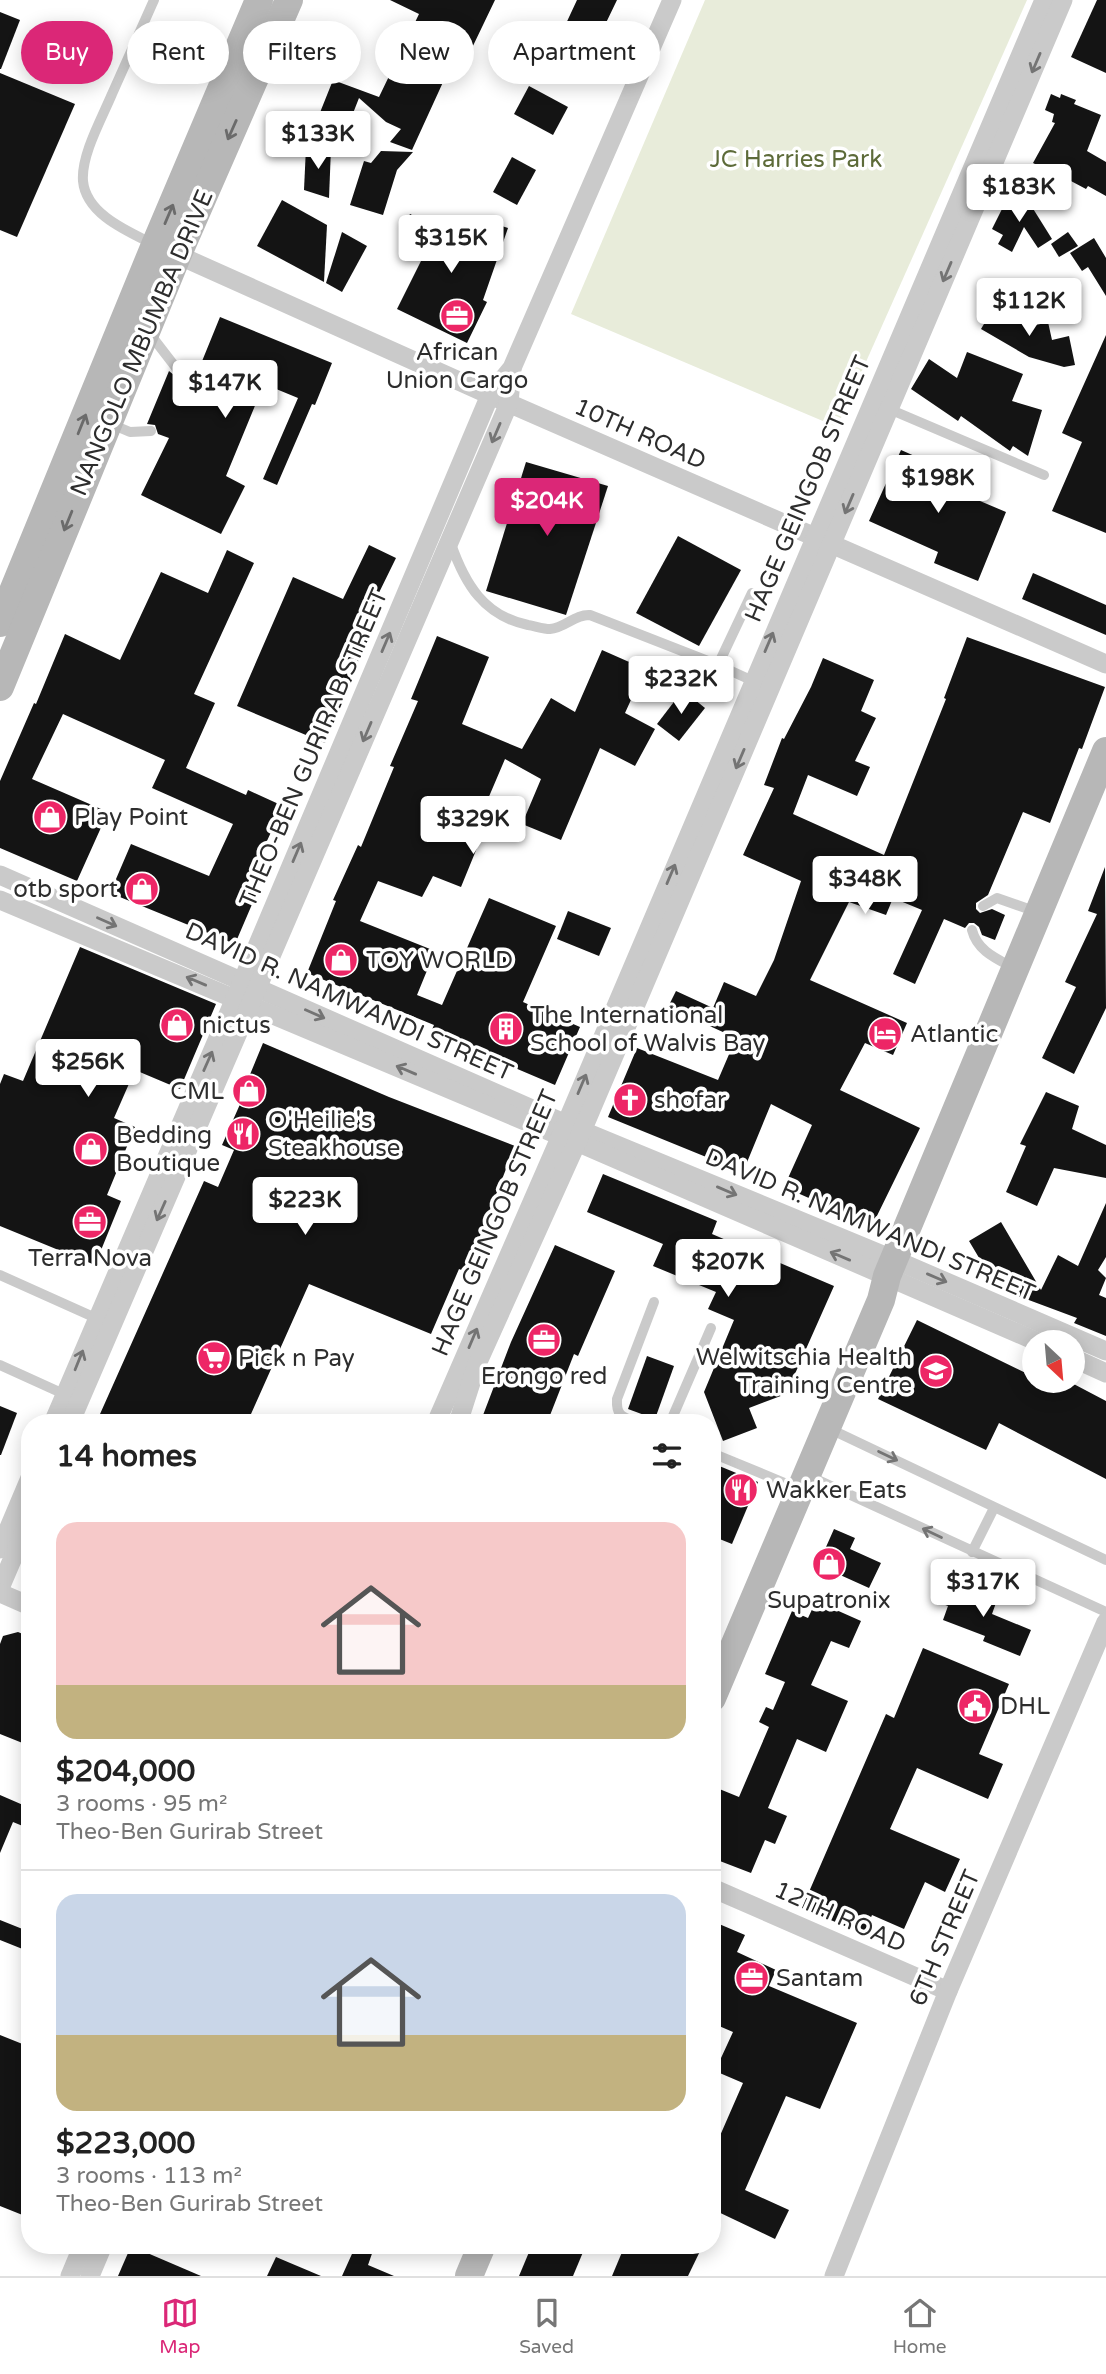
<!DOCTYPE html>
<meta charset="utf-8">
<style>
:root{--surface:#fff;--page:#f2f2f2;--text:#222;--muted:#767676;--line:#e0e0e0;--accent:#db2777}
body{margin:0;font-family:"Varela Round",sans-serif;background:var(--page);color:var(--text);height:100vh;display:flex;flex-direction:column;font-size:26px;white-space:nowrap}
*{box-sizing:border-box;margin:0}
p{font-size:23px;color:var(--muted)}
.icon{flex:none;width:38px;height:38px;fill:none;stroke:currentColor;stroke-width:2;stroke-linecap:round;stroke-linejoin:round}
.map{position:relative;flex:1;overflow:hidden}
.sheet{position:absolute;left:21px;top:1414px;width:700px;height:840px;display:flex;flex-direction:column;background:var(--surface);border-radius:28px;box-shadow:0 4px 18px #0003}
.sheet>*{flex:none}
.top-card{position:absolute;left:21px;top:21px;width:700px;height:63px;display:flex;gap:14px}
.needle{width:46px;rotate:154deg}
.controls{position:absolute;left:1022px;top:1330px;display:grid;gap:14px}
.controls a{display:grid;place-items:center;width:63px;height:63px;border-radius:50%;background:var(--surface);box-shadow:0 4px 18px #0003;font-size:35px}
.price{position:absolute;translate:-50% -60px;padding:0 16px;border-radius:7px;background:#fff;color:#222;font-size:23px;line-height:46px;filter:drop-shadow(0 2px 4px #0008)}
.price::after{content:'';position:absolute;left:50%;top:42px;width:21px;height:16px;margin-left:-10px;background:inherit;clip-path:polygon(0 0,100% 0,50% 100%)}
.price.active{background:var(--accent);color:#fff}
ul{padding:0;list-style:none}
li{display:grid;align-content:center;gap:14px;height:371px;padding:0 35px}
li+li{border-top:2px solid var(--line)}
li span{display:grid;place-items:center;height:217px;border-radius:21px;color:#555}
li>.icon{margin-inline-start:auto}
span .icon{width:126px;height:126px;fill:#fffc;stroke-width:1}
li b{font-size:30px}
h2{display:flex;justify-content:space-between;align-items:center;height:84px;padding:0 35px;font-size:30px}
.chip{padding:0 24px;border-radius:32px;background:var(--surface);box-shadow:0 4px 18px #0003;font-size:24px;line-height:63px}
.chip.active{background:var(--accent);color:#fff}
.tabs{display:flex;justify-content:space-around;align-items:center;height:98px;border-top:2px solid var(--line);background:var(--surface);font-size:19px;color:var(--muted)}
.tabs a{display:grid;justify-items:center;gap:4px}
.tabs .active{color:var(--accent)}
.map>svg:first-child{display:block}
.green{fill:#e8ecda}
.building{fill:#141414}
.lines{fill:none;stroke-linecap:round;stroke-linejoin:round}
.lane{stroke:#cacaca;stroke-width:10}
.street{stroke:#cacaca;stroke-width:19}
.secondary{stroke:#b7b7b7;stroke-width:28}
.oneway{stroke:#747474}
.oneway2{stroke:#6b6b6b}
.labels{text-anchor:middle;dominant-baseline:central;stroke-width:7;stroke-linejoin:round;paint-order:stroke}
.park-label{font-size:24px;fill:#5d6b39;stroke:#fff}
.street-label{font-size:24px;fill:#2d2d2d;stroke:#fff}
.poi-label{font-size:24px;fill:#2d2d2d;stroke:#fff;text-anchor:start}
</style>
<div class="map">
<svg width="1106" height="2276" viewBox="0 0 1106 2276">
<rect width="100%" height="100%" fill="#fff"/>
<path class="green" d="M705 0H1027L837 427 571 314Z"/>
<g class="building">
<path d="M390 0H495L471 50 460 45 412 150 390 142 401 129 386 122 359 98 348 126 319 115 333 80 379 97 419 14Z"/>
<path d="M577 0H617L604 27 608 30 594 62 556 45Z"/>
<path d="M1097 0H1106V73L1071 57Z"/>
<path d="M0 12 20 20 1 69H0Z"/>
<path d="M0 73 75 104 17 237 0 230Z"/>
<path d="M529 86 568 107 553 135 514 114Z"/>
<path d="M1051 94 1060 98 1061 94 1076 100 1074 104 1101 115 1087 151 1106 162V196L1088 186 1086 189 1069 180 1068 181 1033 163 1055 123 1052 122 1054 114 1045 110Z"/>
<path d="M306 147 331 148 329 198 304 190Z"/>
<path d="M381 151 413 152 397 170 383 215 350 205 364 161 371 163Z"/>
<path d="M512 157 536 170 517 205 493 192Z"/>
<path d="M1009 195 1032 207 1052 239 1038 248 1024 227 1012 252 998 244 1003 235 992 229Z"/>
<path d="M282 200 327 225 324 282 257 246Z"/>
<path d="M410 214 451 235 456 224 478 234 483 220 508 228 483 300 487 302 467 343 397 309 427 249 399 235Z"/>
<path d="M342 232 367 246 342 292 326 283Z"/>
<path d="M1068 232 1078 246 1059 257 1051 244Z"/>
<path d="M1094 238 1106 258V296L1088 267 1082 271 1070 253Z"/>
<path d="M1000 297 1006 319 1026 314 1029 327 1048 322 1052 340 1069 336 1075 365 1064 367 1029 357 981 329Z"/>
<path d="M220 317 332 363 315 405 312 404 277 485 263 479 298 398 264 384 226 476 245 486 221 534 141 495 169 438 158 434 155 425 147 424 169 371 175 376 181 375 184 372 196 376Z"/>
<path d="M1106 335V533L1052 511 1082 442 1062 433Z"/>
<path d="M967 352 1023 374 1012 401 1042 410 1028 456 1013 446 1010 451 961 416 958 421 911 389 929 359 957 378Z"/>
<path d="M901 450 960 476 954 490 1006 512 978 581 934 563 938 552 869 521Z"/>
<path d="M526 462 608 486 566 615 486 591Z"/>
<path d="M678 536 741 570 699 646 636 613Z"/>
<path d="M369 545 396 558 370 611 379 616 350 679 352 680 325 743 237 706 293 577 343 599Z"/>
<path d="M227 550 254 563 194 694 215 703 186 768 246 795 248 790 283 806 244 891 256 895 235 944 110 893 131 844 209 876 233 824 152 788 165 760 63 714 32 779 108 812 77 881 0 848V781L34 703 36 704 65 634 120 660 161 572 208 593Z"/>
<path d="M1033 573 1106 605V635L1022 599Z"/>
<path d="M437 636 489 657 462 724 522 749 551 698 575 712 602 650 645 669 625 713 655 729 635 766 600 748 561 840 522 824 541 779 505 759 482 813 490 816 461 887 433 876 422 897 378 881 360 921 435 951 417 995 442 1005 489 898 556 926 523 1002 580 1027 555 1085 431 1032 434 1025 307 973 336 901 333 900 358 845 361 847 394 767 390 766 418 701 411 699Z"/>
<path d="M967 637 1105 687 1082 749 1079 748 1050 823 1023 812 988 895 976 903V909L980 913 992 909 1005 915 995 940 982 935 979 927 974 923H969L965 928 944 919 915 984 893 974 922 910 893 898 886 915 849 902 810 980 907 1023 893 1055 865 1043 840 1090 920 1128 872 1226 784 1187 812 1125 771 1104 743 1172 608 1117 637 1048 718 1080 736 1038 668 1007 676 991 713 1008 724 982 756 996 774 960 801 881 743 855 774 788 764 785 782 738 784 739 811 687 823 658 874 680 861 711 876 718 855 761 870 767 857 796 808 775 793 814 884 855 946 699 944 698Z"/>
<path d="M683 690 705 708 679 741 657 724Z"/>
<path d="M1105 867 1106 1008 1074 1074 1042 1058 1076 987 1065 982 1097 914 1088 911Z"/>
<path d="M568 911 611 928 599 956 557 939Z"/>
<path d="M80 947 216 1004 180 1089 135 1070 114 1118 135 1127 107 1195 121 1201 95 1265 0 1226V1084L4 1074 23 1081Z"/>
<path d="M263 1043 389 1097 515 1146 466 1272 459 1269 431 1334 309 1284 247 1423H96L204 1181 218 1187 234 1150 222 1145 241 1102 239 1101Z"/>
<path d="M1046 1092 1079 1106 1072 1129 1106 1145V1178L1054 1168 1037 1206 1006 1192 1026 1146 1020 1144Z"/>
<path d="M603 1174 717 1221 712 1234 834 1286 786 1394 749 1408 757 1428 723 1441 704 1392 734 1320 708 1309 716 1292 653 1266 663 1244 587 1212Z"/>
<path d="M1106 1203V1257L1098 1270 1106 1278 1099 1295 1106 1298V1336L1074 1323 1077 1318 997 1288 969 1241 1001 1222 1041 1290 1058 1255 1078 1266Z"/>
<path d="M555 1245 615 1271 578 1356 574 1354 547 1423H480L511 1342Z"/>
<path d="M917 1320 1034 1377V1381H1068L1106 1401V1479L999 1423 986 1450 878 1399Z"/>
<path d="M647 1356 674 1366 655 1419 628 1409Z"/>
<path d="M0 1406 17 1413 1 1455H0Z"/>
<path d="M712 1463 758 1482 732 1544 712 1536Z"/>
<path d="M834 1529 855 1538 850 1549 881 1563 869 1588 818 1565Z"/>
<path d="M948 1581 997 1600 992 1614 1031 1630 1020 1656 983 1641 985 1636 943 1620 948 1606 940 1603Z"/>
<path d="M816 1601 861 1621 849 1648 831 1641 811 1685 848 1701 826 1752 797 1739 768 1808 787 1816 775 1844 765 1840 751 1873 712 1858V1786L739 1797 769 1727 759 1722 766 1707 773 1710 785 1682 765 1674 792 1611 808 1618Z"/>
<path d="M18 1632 30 1637V1746L0 1734V1644L3 1636Z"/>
<path d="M923 1648 1009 1684 979 1754 1003 1764 988 1799 917 1768 890 1829 960 1859 945 1892 925 1882 904 1929 872 1915 864 1934 802 1908 886 1714 894 1718Z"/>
<path d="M0 1795 30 1808V1829L13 1822 0 1853Z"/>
<path d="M0 1920 30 1932V1952L0 1940Z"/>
<path d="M712 1921 745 1935 737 1952 776 1970 769 1986 857 2023 820 2109 786 2096 745 2190 789 2210 775 2239 712 2209V2154L743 2083 715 2071 733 2032 712 2023Z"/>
<path d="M0 2035 30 2047V2218L0 2206Z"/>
<path d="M356 2245H375L368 2265 394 2276H342Z"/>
<path d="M532 2245H586L573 2276H519Z"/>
<path d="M625 2245H703L688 2276H612Z"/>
<path d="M131 2246 201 2276H118Z"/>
<path d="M276 2257 321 2276H267Z"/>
</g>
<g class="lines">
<g class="lane">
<path d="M153 244C127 231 86 214 83 181 81 155 102 118 112 94 126 63 140 31 154 0"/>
<path d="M150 334 177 369"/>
<path d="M889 409 1044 475"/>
<path d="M111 424 130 432 151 431"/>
<path d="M451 544C465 584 484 616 528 625 535 626 543 629 550 629 565 628 575 614 590 615L718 665 753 681"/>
<path d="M718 665 752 593"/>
<path d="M983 906 997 898 1037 912"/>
<path d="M972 930C977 950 995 958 1012 967"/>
<path d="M0 1275 98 1319"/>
<path d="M0 1365 66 1395"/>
<path d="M638 1423C623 1417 616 1417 617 1399L654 1302"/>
<path d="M670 1423 711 1328"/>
<path d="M830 1429 1106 1560"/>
<path d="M712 1453 799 1489"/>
<path d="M807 1475 1106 1612"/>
<path d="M972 1552 994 1508"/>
</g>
<g class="street">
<path d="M169 251 490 395 1106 664"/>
<path d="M0 875 566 1124 907 1265 1106 1351"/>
<path d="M0 900 551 1132"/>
<path d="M586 1146 1038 1342"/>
<path d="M1073 1358 1106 1373"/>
<path d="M53 1423 242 982 490 395 512 368 672 0"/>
<path d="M70 1423 509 403 512 369"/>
<path d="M436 1423 566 1124 1044 0"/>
<path d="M458 1423 477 1364 582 1131 1063 0"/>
<path d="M0 1549 30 1478"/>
<path d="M0 1588 30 1518"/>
<path d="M0 1593 30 1606"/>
<path d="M712 1888 948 1991"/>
<path d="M70 2276 83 2245"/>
<path d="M90 2276 103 2245"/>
<path d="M834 2276 948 1991 1106 1622"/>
</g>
<g class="secondary">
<path d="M0 623 155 245 259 0"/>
<path d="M0 687 178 254 289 0"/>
<path d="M712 1698 881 1300 887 1276 1106 751"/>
<path d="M469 2276 482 2245"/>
</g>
</g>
<defs><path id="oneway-shaft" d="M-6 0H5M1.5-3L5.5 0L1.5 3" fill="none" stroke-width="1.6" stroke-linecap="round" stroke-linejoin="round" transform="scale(1.75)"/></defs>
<g class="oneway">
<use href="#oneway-shaft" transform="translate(1036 63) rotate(113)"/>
<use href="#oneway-shaft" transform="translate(947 272) rotate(113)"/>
<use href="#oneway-shaft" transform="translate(496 433) rotate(113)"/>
<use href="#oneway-shaft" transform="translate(849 504) rotate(113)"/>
<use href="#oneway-shaft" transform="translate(386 642) rotate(-67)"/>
<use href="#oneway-shaft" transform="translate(769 642) rotate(-67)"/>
<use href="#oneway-shaft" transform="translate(367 732) rotate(113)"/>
<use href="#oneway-shaft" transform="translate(740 759) rotate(113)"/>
<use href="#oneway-shaft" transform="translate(297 852) rotate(-67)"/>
<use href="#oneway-shaft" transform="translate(671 874) rotate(-67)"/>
<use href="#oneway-shaft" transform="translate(107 922) rotate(24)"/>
<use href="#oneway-shaft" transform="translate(196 981) rotate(-157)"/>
<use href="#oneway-shaft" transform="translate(315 1014) rotate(24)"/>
<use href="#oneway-shaft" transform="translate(208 1061) rotate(-66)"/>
<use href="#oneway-shaft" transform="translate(406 1070) rotate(-157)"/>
<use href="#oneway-shaft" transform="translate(582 1084) rotate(-67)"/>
<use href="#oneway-shaft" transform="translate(727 1191) rotate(23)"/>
<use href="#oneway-shaft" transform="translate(161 1211) rotate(114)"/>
<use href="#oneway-shaft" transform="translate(840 1256) rotate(-157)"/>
<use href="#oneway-shaft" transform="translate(937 1278) rotate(23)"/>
<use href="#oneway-shaft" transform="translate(473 1338) rotate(-67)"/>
<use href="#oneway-shaft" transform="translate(79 1360) rotate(-68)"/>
<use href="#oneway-shaft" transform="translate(888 1456) rotate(26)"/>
<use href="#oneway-shaft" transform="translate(932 1533) rotate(-155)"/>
</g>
<g class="oneway2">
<use href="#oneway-shaft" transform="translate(232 130) rotate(114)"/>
<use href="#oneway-shaft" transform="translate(169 214) rotate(-67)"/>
<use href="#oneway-shaft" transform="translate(82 424) rotate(-68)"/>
<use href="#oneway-shaft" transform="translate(68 521) rotate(112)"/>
</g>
<defs>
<g id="office-disc" transform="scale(1.75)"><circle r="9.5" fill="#ed2666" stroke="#fff"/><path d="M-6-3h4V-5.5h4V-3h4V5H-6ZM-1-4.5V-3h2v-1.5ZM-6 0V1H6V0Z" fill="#fff"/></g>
<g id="shop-disc" transform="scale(1.75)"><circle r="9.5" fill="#ed2666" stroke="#fff"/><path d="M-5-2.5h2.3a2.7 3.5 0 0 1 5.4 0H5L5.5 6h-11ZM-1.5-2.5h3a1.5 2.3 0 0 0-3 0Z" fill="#fff"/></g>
<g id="building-disc" transform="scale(1.75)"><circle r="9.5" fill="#ed2666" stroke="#fff"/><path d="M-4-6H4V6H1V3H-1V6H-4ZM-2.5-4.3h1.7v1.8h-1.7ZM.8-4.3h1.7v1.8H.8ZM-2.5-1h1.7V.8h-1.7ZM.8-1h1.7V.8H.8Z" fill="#fff"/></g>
<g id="hotel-disc" transform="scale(1.75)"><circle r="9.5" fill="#ed2666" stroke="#fff"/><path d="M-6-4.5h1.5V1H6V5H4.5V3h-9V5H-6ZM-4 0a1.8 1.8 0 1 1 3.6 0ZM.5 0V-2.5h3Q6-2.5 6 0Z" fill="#fff"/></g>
<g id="church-disc" transform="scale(1.75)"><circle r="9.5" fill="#ed2666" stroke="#fff"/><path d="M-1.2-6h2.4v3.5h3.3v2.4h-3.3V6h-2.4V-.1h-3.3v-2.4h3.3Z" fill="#fff"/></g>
<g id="restaurant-disc" transform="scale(1.75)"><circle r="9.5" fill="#ed2666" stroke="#fff"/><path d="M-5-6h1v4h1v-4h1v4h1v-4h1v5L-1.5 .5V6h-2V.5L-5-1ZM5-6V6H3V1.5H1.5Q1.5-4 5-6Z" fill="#fff"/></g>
<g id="supermarket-disc" transform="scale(1.75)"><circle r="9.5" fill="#ed2666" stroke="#fff"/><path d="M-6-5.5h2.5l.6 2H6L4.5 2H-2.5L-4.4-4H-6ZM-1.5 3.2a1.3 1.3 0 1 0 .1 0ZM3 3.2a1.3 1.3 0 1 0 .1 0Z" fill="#fff"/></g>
<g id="university-disc" transform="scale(1.75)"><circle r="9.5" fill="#ed2666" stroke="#fff"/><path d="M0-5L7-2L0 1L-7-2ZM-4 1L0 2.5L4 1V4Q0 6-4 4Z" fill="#fff"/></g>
<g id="civic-disc" transform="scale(1.75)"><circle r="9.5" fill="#ed2666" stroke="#fff"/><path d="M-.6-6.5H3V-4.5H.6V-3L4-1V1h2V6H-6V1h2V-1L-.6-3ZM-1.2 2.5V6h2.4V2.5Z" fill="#fff"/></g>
</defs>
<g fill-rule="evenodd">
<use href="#office-disc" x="457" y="316"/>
<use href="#shop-disc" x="50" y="817"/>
<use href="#shop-disc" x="142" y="889"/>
<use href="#shop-disc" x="341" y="960"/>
<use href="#shop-disc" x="177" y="1025"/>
<use href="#building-disc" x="506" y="1029"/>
<use href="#hotel-disc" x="885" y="1034"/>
<use href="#shop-disc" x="249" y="1091"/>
<use href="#church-disc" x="630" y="1100"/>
<use href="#restaurant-disc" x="243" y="1134"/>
<use href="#shop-disc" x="91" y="1149"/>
<use href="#office-disc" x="90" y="1222"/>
<use href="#office-disc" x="544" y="1340"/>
<use href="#supermarket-disc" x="214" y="1358"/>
<use href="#university-disc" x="936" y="1371"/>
<use href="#restaurant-disc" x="741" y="1490"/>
<use href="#shop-disc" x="829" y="1564"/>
<use href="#civic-disc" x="975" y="1706"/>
<use href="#office-disc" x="752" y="1978"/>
</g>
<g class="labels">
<g class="park-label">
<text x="796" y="159">JC Harries Park</text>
</g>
<g class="street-label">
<text transform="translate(142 343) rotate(-67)">NANGOLO MBUMBA DRIVE</text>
<text transform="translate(640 434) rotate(24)">10TH ROAD</text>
<text transform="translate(808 489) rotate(-67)">HAGE GEINGOB STREET</text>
<text transform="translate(314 748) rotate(-67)">THEO-BEN GURIRAB STREET</text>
<text transform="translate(349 1002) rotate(24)">DAVID R. NAMWANDI STREET</text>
<text transform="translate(495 1223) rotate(-67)">HAGE GEINGOB STREET</text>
<text transform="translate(870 1225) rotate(23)">DAVID R. NAMWANDI STREET</text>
<text transform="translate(840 1917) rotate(24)">12TH ROAD</text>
<text transform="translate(945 1938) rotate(-67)">6TH STREET</text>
</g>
<g class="poi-label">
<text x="457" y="352" text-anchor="middle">African<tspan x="457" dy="28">Union Cargo</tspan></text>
<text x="74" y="817">Play Point</text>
<text x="118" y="889" text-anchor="end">otb sport</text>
<text x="366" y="960">TOY WORLD</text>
<text x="530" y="1015">The International<tspan x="530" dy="28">School of Walvis Bay</tspan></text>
<text x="202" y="1025">nictus</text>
<text x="910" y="1034">Atlantic</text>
<text x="224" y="1091" text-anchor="end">CML</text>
<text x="654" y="1100">shofar</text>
<text x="268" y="1120">O'Heilie's<tspan x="268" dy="28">Steakhouse</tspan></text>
<text x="116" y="1135">Bedding<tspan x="116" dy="28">Boutique</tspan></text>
<text x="90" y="1258" text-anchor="middle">Terra Nova</text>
<text x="912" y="1357" text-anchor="end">Welwitschia Health<tspan x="912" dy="28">Training Centre</tspan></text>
<text x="238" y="1358">Pick n Pay</text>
<text x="544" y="1376" text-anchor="middle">Erongo red</text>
<text x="766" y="1490">Wakker Eats</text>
<text x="829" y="1600" text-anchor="middle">Supatronix</text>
<text x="1000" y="1706">DHL</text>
<text x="776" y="1978">Santam</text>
</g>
</g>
</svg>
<div class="controls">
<a><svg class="needle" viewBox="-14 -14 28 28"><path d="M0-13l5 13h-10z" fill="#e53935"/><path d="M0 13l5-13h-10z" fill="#767676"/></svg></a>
</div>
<b class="price" style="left:318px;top:171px">$133K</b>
<b class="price" style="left:1019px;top:224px">$183K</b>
<b class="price" style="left:451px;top:275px">$315K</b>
<b class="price" style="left:1029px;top:338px">$112K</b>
<b class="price" style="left:225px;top:420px">$147K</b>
<b class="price" style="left:938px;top:515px">$198K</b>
<b class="price active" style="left:547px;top:538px">$204K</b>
<b class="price" style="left:681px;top:716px">$232K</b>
<b class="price" style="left:473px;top:856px">$329K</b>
<b class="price" style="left:865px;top:916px">$348K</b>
<b class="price" style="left:88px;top:1099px">$256K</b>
<b class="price" style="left:305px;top:1237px">$223K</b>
<b class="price" style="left:728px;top:1299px">$207K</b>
<b class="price" style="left:983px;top:1619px">$317K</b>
<div class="top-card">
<a class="chip active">Buy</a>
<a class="chip">Rent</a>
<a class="chip">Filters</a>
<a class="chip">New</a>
<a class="chip">Apartment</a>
</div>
<section class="sheet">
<h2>14 homes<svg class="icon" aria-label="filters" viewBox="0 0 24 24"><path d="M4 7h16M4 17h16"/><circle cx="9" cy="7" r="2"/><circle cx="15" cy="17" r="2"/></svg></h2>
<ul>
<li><span style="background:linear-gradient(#f6c9c9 75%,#c2b280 0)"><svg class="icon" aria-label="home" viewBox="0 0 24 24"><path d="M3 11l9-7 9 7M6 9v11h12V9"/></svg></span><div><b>$204,000</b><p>3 rooms · 95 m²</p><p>Theo-Ben Gurirab Street</p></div></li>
<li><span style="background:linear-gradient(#c9d6e8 65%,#c2b280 0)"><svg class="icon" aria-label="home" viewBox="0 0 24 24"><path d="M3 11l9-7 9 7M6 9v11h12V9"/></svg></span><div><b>$223,000</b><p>3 rooms · 113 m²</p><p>Theo-Ben Gurirab Street</p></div></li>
</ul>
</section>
</div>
<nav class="tabs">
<a class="active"><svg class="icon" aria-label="map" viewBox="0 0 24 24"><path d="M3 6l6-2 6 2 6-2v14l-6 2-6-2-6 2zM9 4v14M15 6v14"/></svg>Map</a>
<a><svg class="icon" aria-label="saved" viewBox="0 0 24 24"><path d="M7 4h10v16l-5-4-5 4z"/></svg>Saved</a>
<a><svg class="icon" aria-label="home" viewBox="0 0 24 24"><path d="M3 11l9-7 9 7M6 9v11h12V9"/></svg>Home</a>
</nav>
